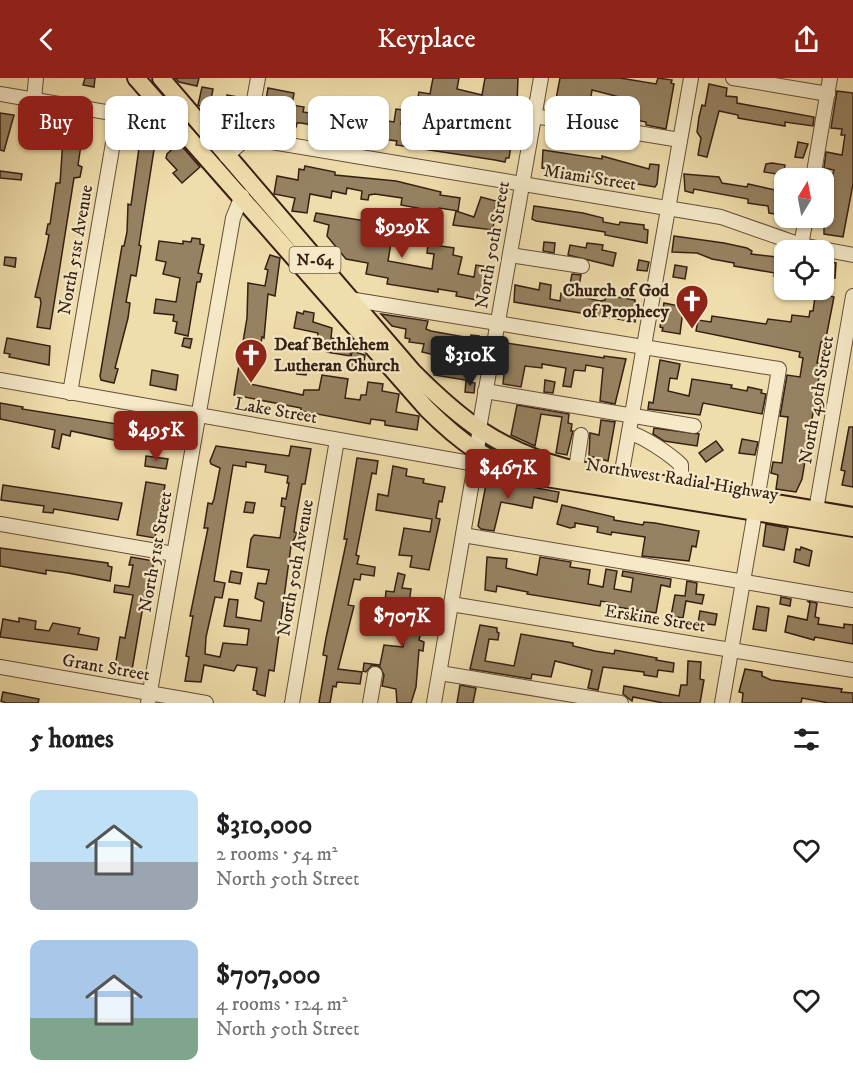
<!DOCTYPE html>
<meta charset="utf-8">
<style>
:root{--surface:#fff;--page:#f2f2f2;--text:#202124;--muted:#757577;--accent:#8f2418}
body{margin:0;font-family:"IM FELL DW Pica",serif;background:var(--page);color:var(--text);height:100vh;display:flex;flex-direction:column;font-size:22px;white-space:nowrap}
*{box-sizing:border-box;margin:0}
p{font-size:20px;color:var(--muted)}
.icon{flex:none;width:33px;height:33px;fill:none;stroke:currentColor;stroke-width:2;stroke-linecap:round;stroke-linejoin:round}
.map{position:relative;height:625px;overflow:hidden}
.drawer{display:flex;flex-direction:column;background:var(--surface);flex:1}
.drawer>*{flex:none}
.banner{position:absolute;left:18px;top:18px;width:818px;height:54px;display:flex;gap:12px}
.needle{width:39px;rotate:10deg}
.tools{position:absolute;left:774px;top:90px;display:grid;gap:12px}
.tools a{display:grid;place-items:center;width:60px;height:60px;border-radius:12px;background:var(--surface);box-shadow:0 2px 4px #0004;font-size:30px}
.price{position:absolute;translate:-50% -51px;padding:0 14px;border-radius:6px;background:var(--accent);color:#fff;font-size:20px;line-height:39px;filter:drop-shadow(0 2px 3px #0008)}
.price::after{content:'';position:absolute;left:50%;top:36px;width:18px;height:14px;margin-left:-9px;background:inherit;clip-path:polygon(0 0,100% 0,50% 100%)}
.price.current{background:#222;color:#fff}
ul{padding:0;list-style:none}
li{display:flex;align-items:center;gap:18px;height:150px;padding:0 30px}
li span{display:grid;place-items:center;flex:none;width:168px;height:120px;border-radius:12px;color:#555}
li>.icon{margin-inline-start:auto}
span .icon{width:72px;height:72px;fill:#fffc;stroke-width:1}
li b{font-size:26px}
h2{display:flex;justify-content:space-between;align-items:center;height:72px;padding:0 30px;font-size:26px}
.pill{padding:0 21px;border-radius:12px;background:var(--surface);box-shadow:0 2px 4px #0004;font-size:21px;line-height:54px}
.pill.current{background:var(--accent);color:#fff}
header{display:flex;justify-content:space-between;align-items:center;height:78px;padding:0 30px;background:var(--accent);color:#fff;font-size:27px;font-weight:600}
.map>svg:first-child{display:block}
.building{fill:#968262;stroke:#361f13;stroke-width:1.5;fill-rule:evenodd}
.lines{fill:none;stroke-linecap:round;stroke-linejoin:round}
.minor-casing{stroke:#644e39;stroke-width:16}
.major-casing{stroke:#361f13;stroke-width:20}
.minor{stroke:#f5e9c8;stroke-width:14}
.major{stroke:#efddab;stroke-width:16}
.labels{text-anchor:middle;dominant-baseline:central;stroke-width:4.5;stroke-linejoin:round;paint-order:stroke}
.shield{fill:#f5e9c8;stroke:#6f5c49;stroke-width:1.5}
.shield-label{font-size:16px;font-weight:bold;fill:#361f13}
.street-label{font-size:18px;fill:#361f13;stroke:#f5e9c8}
.poi-label{font-size:18px;font-weight:bold;fill:#361f13;stroke:#f5e9c8;text-anchor:end}
</style>
<header><svg class="icon" aria-label="back" viewBox="0 0 24 24"><path d="M15 5l-7 7 7 7"/></svg>Keyplace<svg class="icon" aria-label="share" viewBox="0 0 24 24"><path d="M12 15V3M7 8l5-5 5 5M5 13v7h14v-7"/></svg></header>
<div class="map">
<svg width="853" height="625" viewBox="0 0 853 625">
<rect width="100%" height="100%" fill="#efddab"/>
<filter id="stains"><feTurbulence type="fractalNoise" baseFrequency=".00333" numOctaves="4"/><feColorMatrix values="0 0 0 0 .2 0 0 0 0 .09 0 0 0 0 .02 0 0 0 .5 -.17"/></filter>
<radialGradient id="worn" r=".72"><stop offset=".6" stop-color="#630" stop-opacity="0"/><stop offset="1" stop-color="#630" stop-opacity=".3"/></radialGradient>
<g class="building">
<path d="M85 0H95L94 9 83 7Z"/>
<path d="M175 0H199L197 8 179 4Z"/>
<path d="M433 0H459L457 11 482 17 485 0H518L517 27 491 22 488 36 417 24 419 14 430 16Z"/>
<path d="M560 0H620L656 6 658 0 672 2 671 5 674 6 666 51 646 47V44L631 41 635 23 592 12 589 32 617 36 616 42 554 32Z"/>
<path d="M709 6 727 10 726 18 737 19V25L814 39 813 48 785 44V48L738 40V37L719 33 707 79 698 77 701 60 697 54 699 39 702 27 705 28Z"/>
<path d="M202 9 213 11 209 32 198 27Z"/>
<path d="M268 10 294 15 292 27 304 29 303 34 332 39 335 20 344 21 342 34 369 40 394 44 396 31 403 32 401 46 437 50 438 48 474 55 472 61 494 65 495 59 512 62 509 80H506L505 84 495 82 396 67 397 63 359 58V55L301 45H297L296 49 268 43 263 40Z"/>
<path d="M837 13 853 15V106L843 159 824 156V125L834 92 824 90 826 74 842 77 845 57H841L842 51 831 50Z"/>
<path d="M227 17 238 19 235 37 224 34Z"/>
<path d="M513 29 522 32 520 41 510 39Z"/>
<path d="M0 35 14 37 4 73 0 72Z"/>
<path d="M69 45 84 47 78 87 82 89 80 99 74 100 50 251 37 249 41 225 40 220 35 219 46 172 49 157 46 156 48 146H50L56 105H60L64 47Z"/>
<path d="M564 52 613 60V63L572 56V59L563 58Z"/>
<path d="M141 56 156 59 139 167 141 168 136 198 131 197 126 224 130 225 128 240 115 290 118 291 114 305 101 302 100 298 122 168H124L127 154 128 126 131 127Z"/>
<path d="M798 64 808 66 803 80 795 79Z"/>
<path d="M179 65 200 89 182 105 173 95 177 92 166 80 167 76Z"/>
<path d="M543 72 602 81V78L649 91 650 86 659 87 657 106 655 109 542 90Z"/>
<path d="M772 85 785 87 783 97 764 94 766 86Z"/>
<path d="M305 88 335 94V97L396 103 441 114 440 117 460 120 458 133 439 130 437 135 431 134 427 150H430L429 161 415 160 423 131 401 127 402 120 375 116 369 117 368 122 361 121 362 113 347 110 346 116 332 113 331 120 310 116 307 135 292 133 295 120 274 116 277 98 298 102 299 91 304 92Z"/>
<path d="M0 93 22 96 21 102 0 100Z"/>
<path d="M684 96 719 99 722 105 747 109 748 106 784 114 780 137 769 135 768 128 748 125V121L694 111 693 115 685 113Z"/>
<path d="M481 119 496 123 493 152 453 147 456 133 474 139Z"/>
<path d="M534 128 583 135 603 140V144L619 147 620 144 644 147V151L648 152 647 165 605 157V154L536 143 532 141Z"/>
<path d="M316 135 385 146 383 158 392 159 388 183 432 191 434 176 427 175 428 166 454 170 453 177 462 179 458 196 474 199 476 187 489 189 483 223 456 218 457 214 438 211V214L387 206 388 200 366 196 368 185 346 181 327 158 329 147 314 143Z"/>
<path d="M674 158 724 165 747 170 752 173 751 176 784 180V200L774 198 775 195 734 188V185L712 181 697 175 672 174Z"/>
<path d="M192 160 200 161V166L204 167 198 195 202 196 200 204H197L188 258 175 255 177 244 173 243 174 237 154 235 156 221 176 224 180 200 163 196 166 184 156 182 159 163 183 166V163L191 164Z"/>
<path d="M544 164 555 165 554 175 543 173Z"/>
<path d="M587 165 603 167 602 172 616 175 613 188 568 177 570 167 586 170Z"/>
<path d="M270 177 280 180 275 218 268 216 264 260 262 259 258 285H253L250 306 303 317 304 312H319L322 297 348 301 345 320 360 322 361 317H366L368 304 383 306 382 313 399 316 396 334 419 338 417 352 385 347V343L371 341 370 346 301 333V330L234 317 247 240 248 205 265 208 268 192 265 191Z"/>
<path d="M5 179 16 180 15 189 4 187Z"/>
<path d="M639 182 649 184 647 193 637 192Z"/>
<path d="M824 183 836 185 835 200 824 198Z"/>
<path d="M675 187 687 189 685 201 673 199Z"/>
<path d="M572 196 581 197 577 218 600 223 605 222 606 217 635 222V233H637L635 244 514 224 515 207 539 212 540 205 551 207 550 221 560 223 561 215 568 216Z"/>
<path d="M816 212H831L830 218 834 219 825 265 821 264 817 285 821 286 818 305 802 401 796 414 776 411 778 397 771 395 773 384 782 385 788 339 780 338 787 297 800 299 803 280 799 279 800 274 696 253 698 242 711 244 712 238 766 246 768 241 791 244 792 237 809 239 810 233H813Z"/>
<path d="M664 225 679 228 678 231 683 232 680 256 662 253 663 250 660 249Z"/>
<path d="M304 233 314 235 313 244 332 250 331 260 352 264 350 278 327 274V270L316 268 318 255 294 250 297 234 303 236Z"/>
<path d="M381 236 428 243 426 251 431 253 470 260 471 257 479 258 471 303 434 297 436 282 458 286 461 272 436 267 435 277 422 274 424 266 409 264 410 261 405 260 406 251 392 248Z"/>
<path d="M7 260 50 268 49 287 9 279 10 276 4 275Z"/>
<path d="M184 260 192 261 190 270 182 268Z"/>
<path d="M507 265 604 280V278L626 281 615 326 600 323 603 290 586 287 585 293 574 292 571 309 563 308 566 290 542 286V290L525 288 521 309 503 306Z"/>
<path d="M352 273 365 277 363 293 349 291Z"/>
<path d="M660 282 680 286 677 301 670 300 668 313 689 318 692 301 732 307 731 310 747 313 748 309 762 312 761 315 766 316 762 336 703 325 700 337 648 331 649 324 653 325Z"/>
<path d="M299 287 308 289 306 297 297 296Z"/>
<path d="M152 292 178 297 176 312 150 307Z"/>
<path d="M545 302 555 304 553 315 544 314Z"/>
<path d="M466 303 475 305 474 315 465 314Z"/>
<path d="M0 325 23 329 22 331 136 349 133 366 71 353 70 358 62 356 59 371 52 369 55 352 0 341Z"/>
<path d="M517 327 569 336 568 345 572 346 571 353H573L567 377 556 375 562 339 541 336 535 368 511 357Z"/>
<path d="M601 342 615 344 608 383 589 378 590 355 599 357Z"/>
<path d="M156 348 170 350V365L154 362Z"/>
<path d="M849 349H853V409L842 407 845 393 841 392Z"/>
<path d="M654 350 699 356 697 368 664 363 653 356Z"/>
<path d="M742 361 758 364 755 377 739 375Z"/>
<path d="M716 363 723 372 706 384 699 375Z"/>
<path d="M216 368 289 378 291 368 311 371 305 406H302L297 434 294 454 297 455 291 468 274 593 269 592 265 618 257 616V613L253 612 257 590 237 587 234 593 204 587 201 604 185 603 189 579 186 578 193 538H190L208 450H204L208 425 212 426 214 421 220 390 211 386 210 383ZM246 384 266 387 265 394 288 398 287 405H289L286 421 282 420 281 428 285 429 280 460 254 457 251 461 247 489 269 492 266 506 258 505 255 520 264 524 261 543 236 539 238 522 229 521 224 548 249 551 247 567 223 565 220 579 205 576 206 559 215 519 222 520 225 505 214 503 233 387 246 389Z"/>
<path d="M146 378 168 381 166 391 145 388Z"/>
<path d="M357 380 378 383 376 396 372 395 356 477 359 478 357 486 375 489 374 498 361 496 360 502 354 501 348 527 354 528 338 591 362 594 360 606 337 604 336 609 333 608 330 625H319L327 578 323 577 326 560 347 461H344Z"/>
<path d="M393 388 407 391 406 398 424 401 423 405 445 409 442 424 439 423 436 440 440 441 429 492 410 489 412 478 399 477 404 450 430 454 432 441 376 432 378 416 388 418Z"/>
<path d="M487 401 559 414 557 424 534 419 532 430 501 424 494 453 481 451 478 448Z"/>
<path d="M146 404 165 407 155 460 137 457Z"/>
<path d="M3 407 122 425 118 442 54 431 53 435 43 434 44 428 1 422Z"/>
<path d="M246 424 255 425 253 435 244 434Z"/>
<path d="M562 427 614 439V442L643 447 644 444 655 445 699 453 696 469 692 468 689 483 642 478 645 459 612 454 611 457 597 454 598 449 575 445V449L570 450 557 446Z"/>
<path d="M766 446 788 450 784 472 763 468Z"/>
<path d="M801 469 812 473 809 488 794 484 796 471 800 472Z"/>
<path d="M0 470 108 485V488L112 489 110 503 68 495 46 492V496L0 488Z"/>
<path d="M131 479 154 483 152 494 149 493 132 592 115 589 120 559 125 560 133 517 114 514 115 507 129 509 133 487H129Z"/>
<path d="M487 479 507 481 506 490 537 497 540 479 571 484 570 489 590 492 588 506 603 509 606 491 617 493 614 511 631 514 633 500 622 498 623 493 671 501 670 509 661 507 656 535 617 529V526L601 523 600 528 527 516 528 514 497 508 496 514 485 512Z"/>
<path d="M231 493 242 495 240 506 229 504Z"/>
<path d="M398 495 405 497 402 510 411 511 409 525 421 526 418 553 421 554 419 562 424 564 423 573 419 572 416 609 411 625H397L396 611 382 608 384 597 380 589 372 587 366 594 363 593 364 585 380 587 384 567 403 569 409 536 397 535 399 526 385 524 386 513 394 514Z"/>
<path d="M687 503 697 505 696 516 704 517 702 526 686 523 683 540 671 538 675 517 685 518Z"/>
<path d="M781 519 791 521 790 528 780 526Z"/>
<path d="M807 523 817 525 815 539 819 540 818 546 844 550V546L853 547V566L815 559 814 562 785 554 788 538 807 542 810 525Z"/>
<path d="M757 528 769 530 766 553 753 551Z"/>
<path d="M700 533 717 536 715 547 698 545Z"/>
<path d="M19 540 36 543 35 551 49 553 53 545 80 550 78 556 99 560 97 572 0 559 3 541 19 544Z"/>
<path d="M480 547 497 550V554L499 555 498 562 489 561 485 583 514 588 521 556 573 565V568L595 573 614 576 615 572 657 580 656 582 674 585 673 594 658 592 657 599 644 597V594L603 589 598 612 588 610 592 592 555 583 551 599 532 596 531 601 470 591Z"/>
<path d="M688 583 701 584 700 601 704 602 700 625H663L633 619 632 623 623 616 624 608 679 618 681 607H687Z"/>
<path d="M745 591 762 594V598L771 602 842 611 841 614 853 615V625H829L802 620 801 625H742L743 615 739 614Z"/>
<path d="M460 607 476 610 473 625H457Z"/>
<path d="M3 614 39 621 38 625H6L1 623Z"/>
</g>
<g class="lines">
<g class="minor-casing">
<g id="minor">
<path d="M733 0 828 16"/>
<path d="M0 16 176 46"/>
<path d="M34 21 36 0"/>
<path d="M534 38 680 62"/>
<path d="M247 60 721 139 801 167 853 177"/>
<path d="M226 78 247 60 258 0"/>
<path d="M813 100 830 0"/>
<path d="M801 167 806 140"/>
<path d="M510 177 582 188"/>
<path d="M349 221 779 291 757 422"/>
<path d="M0 302 476 386"/>
<path d="M485 313 694 348"/>
<path d="M70 315 118 36"/>
<path d="M629 355C642 357 671 377 681 387V409"/>
<path d="M576 391 581 357"/>
<path d="M621 399 691 0"/>
<path d="M816 432 853 218"/>
<path d="M0 446 174 476"/>
<path d="M463 457 853 522"/>
<path d="M451 526 853 592"/>
<path d="M0 589 206 625"/>
<path d="M440 595 621 625"/>
<path d="M148 625 233 140 242 118"/>
<path d="M292 625 337 362"/>
<path d="M370 625 375 596"/>
<path d="M434 625 477 375 480 345 541 0"/>
<path d="M722 625 755 434"/>
</g>
</g>
<g class="major-casing">
<g id="major">
<path d="M136 0 427 331C459 363 489 386 534 398L853 450"/>
<path d="M161 0 413 294C463 344 498 371 567 390L853 438"/>
</g>
</g>
<use href="#minor" class="minor"/>
<use href="#major" class="major"/>
</g>
<defs>
<g id="church-pin" transform="scale(1.725)"><path d="M0 17L-7.5 6A9.5 9.5 0 1 1 7.5 6Z" fill="#8f2418" stroke="#f5e9c8"/><path d="M-1.2-6h2.4v3.5h3.3v2.4h-3.3V6h-2.4V-.1h-3.3v-2.4h3.3Z" fill="#fff"/></g>
</defs>
<g fill-rule="evenodd">
<use href="#church-pin" x="692" y="223"/>
<use href="#church-pin" x="251" y="277"/>
</g>
<g class="labels">
<rect class="shield" x="289.5" y="169" width="51" height="26" rx="4.5"/>
<g class="shield-label">
<text x="315" y="182">N-64</text>
</g>
<g class="street-label">
<text transform="translate(590 100) rotate(9)">Miami Street</text>
<text transform="translate(493 167) rotate(-80)">North 50th Street</text>
<text transform="translate(76 172) rotate(-80)">North 51st Avenue</text>
<text transform="translate(817 322) rotate(-80)">North 49th Street</text>
<text transform="translate(276 333) rotate(10)">Lake Street</text>
<text transform="translate(682 402) rotate(9)">Northwest Radial Highway</text>
<text transform="translate(156 474) rotate(-80)">North 51st Street</text>
<text transform="translate(296 490) rotate(-80)">North 50th Avenue</text>
<text transform="translate(655 541) rotate(9)">Erskine Street</text>
<text transform="translate(106 590) rotate(10)">Grant Street</text>
</g>
<g class="poi-label">
<text x="669" y="213">Church of God<tspan x="669" dy="21">of Prophecy</tspan></text>
<text x="274" y="267" text-anchor="start">Deaf Bethlehem<tspan x="274" dy="21">Lutheran Church</tspan></text>
</g>
</g>
<rect width="100%" height="100%" filter="url(#stains)"/>
<rect width="100%" height="100%" fill="url(#worn)"/>
</svg>
<div class="tools">
<a><svg class="needle" viewBox="-14 -14 28 28"><path d="M0-13l5 13h-10z" fill="#e53935"/><path d="M0 13l5-13h-10z" fill="#757577"/></svg></a>
<a><svg class="icon" aria-label="locate" viewBox="0 0 24 24"><circle cx="12" cy="12" r="6"/><path d="M12 2v4M12 18v4M2 12h4M18 12h4"/></svg></a>
</div>
<b class="price" style="left:402px;top:181px">$929K</b>
<b class="price current" style="left:470px;top:309px">$310K</b>
<b class="price" style="left:156px;top:384px">$495K</b>
<b class="price" style="left:508px;top:422px">$467K</b>
<b class="price" style="left:402px;top:570px">$707K</b>
<div class="banner">
<a class="pill current">Buy</a>
<a class="pill">Rent</a>
<a class="pill">Filters</a>
<a class="pill">New</a>
<a class="pill">Apartment</a>
<a class="pill">House</a>
</div>
</div>
<section class="drawer">
<h2>5 homes<svg class="icon" aria-label="filters" viewBox="0 0 24 24"><path d="M4 7h16M4 17h16"/><circle cx="9" cy="7" r="2"/><circle cx="15" cy="17" r="2"/></svg></h2>
<ul>
<li><span style="background:linear-gradient(#bfe0f5 60%,#9aa5b1 0)"><svg class="icon" aria-label="home" viewBox="0 0 24 24"><path d="M3 11l9-7 9 7M6 9v11h12V9"/></svg></span><div><b>$310,000</b><p>2 rooms · 54 m²</p><p>North 50th Street</p></div><svg class="icon" aria-label="heart" viewBox="0 0 24 24"><path d="M12 20l-8-8c-3-5 5-10 8-4 3-6 11-1 8 4z"/></svg></li>
<li><span style="background:linear-gradient(#a9c7e8 65%,#7fa58c 0)"><svg class="icon" aria-label="home" viewBox="0 0 24 24"><path d="M3 11l9-7 9 7M6 9v11h12V9"/></svg></span><div><b>$707,000</b><p>4 rooms · 124 m²</p><p>North 50th Street</p></div><svg class="icon" aria-label="heart" viewBox="0 0 24 24"><path d="M12 20l-8-8c-3-5 5-10 8-4 3-6 11-1 8 4z"/></svg></li>
</ul>
</section>
